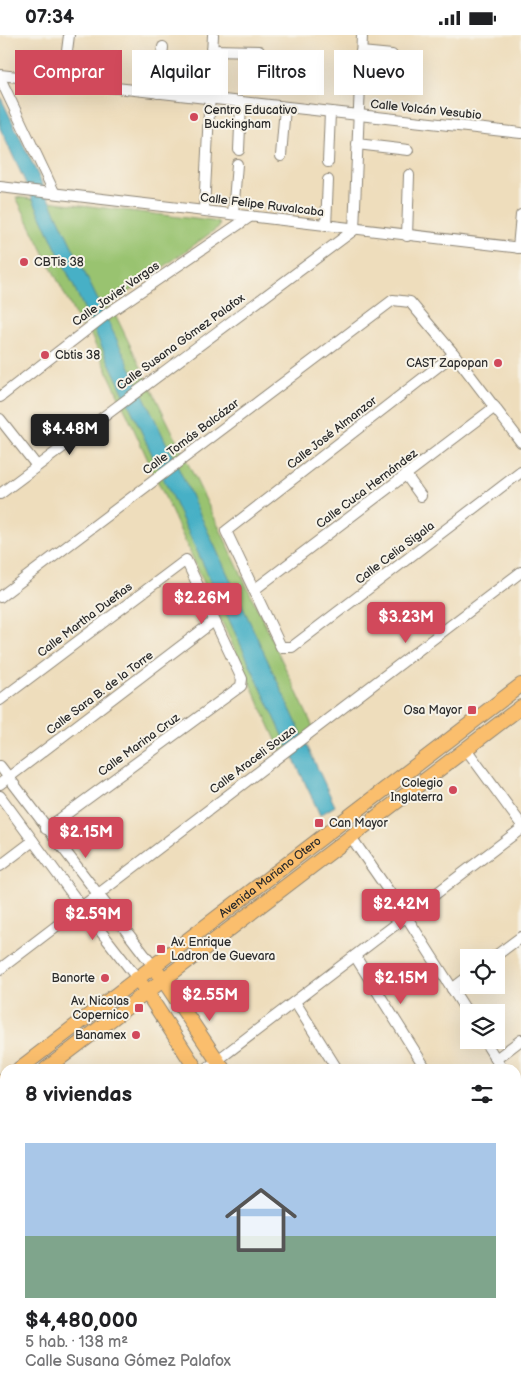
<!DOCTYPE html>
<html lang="es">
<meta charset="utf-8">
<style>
:root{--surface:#fff;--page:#f2f2f2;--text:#202124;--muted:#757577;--accent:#d1495b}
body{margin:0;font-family:"Balsamiq Sans",sans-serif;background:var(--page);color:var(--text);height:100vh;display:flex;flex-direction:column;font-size:19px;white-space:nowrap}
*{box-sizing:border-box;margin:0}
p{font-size:16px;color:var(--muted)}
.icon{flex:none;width:28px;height:28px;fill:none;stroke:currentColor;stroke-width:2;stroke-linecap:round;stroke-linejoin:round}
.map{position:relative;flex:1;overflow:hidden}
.sheet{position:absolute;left:0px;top:1029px;width:521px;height:336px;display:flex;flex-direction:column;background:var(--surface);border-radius:15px 15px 0 0;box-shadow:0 5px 20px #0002}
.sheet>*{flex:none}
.top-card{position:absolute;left:15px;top:15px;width:491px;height:45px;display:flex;gap:10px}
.fabs{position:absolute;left:460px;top:914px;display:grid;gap:10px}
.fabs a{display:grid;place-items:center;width:45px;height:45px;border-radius:0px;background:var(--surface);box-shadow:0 5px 20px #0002;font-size:25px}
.price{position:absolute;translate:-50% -42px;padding:0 11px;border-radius:5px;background:var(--accent);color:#fff;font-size:16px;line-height:32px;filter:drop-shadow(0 1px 2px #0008)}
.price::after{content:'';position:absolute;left:50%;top:30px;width:15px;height:11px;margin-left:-8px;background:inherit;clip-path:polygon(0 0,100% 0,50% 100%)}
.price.active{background:#222;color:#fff}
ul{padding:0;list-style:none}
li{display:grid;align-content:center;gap:10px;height:265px;padding:0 25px}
li span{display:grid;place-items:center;height:155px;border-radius:0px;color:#555}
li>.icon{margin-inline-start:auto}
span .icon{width:90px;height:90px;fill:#fffc;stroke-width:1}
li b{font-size:21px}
h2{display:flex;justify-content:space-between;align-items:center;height:60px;padding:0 25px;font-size:21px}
.tag{padding:0 18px;border-radius:0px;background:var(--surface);box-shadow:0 5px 20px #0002;font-size:18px;line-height:45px}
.tag.active{background:var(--accent);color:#fff}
.status{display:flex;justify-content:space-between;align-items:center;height:35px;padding:0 25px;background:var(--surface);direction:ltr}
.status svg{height:14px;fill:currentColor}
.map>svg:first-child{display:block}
.green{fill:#99c36f;stroke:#62774d}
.water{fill:#47b0c6;stroke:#396e78}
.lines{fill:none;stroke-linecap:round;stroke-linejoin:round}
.minor-casing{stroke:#8c8474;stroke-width:12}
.major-casing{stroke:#8c8474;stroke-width:16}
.minor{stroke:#fff;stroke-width:10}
.major{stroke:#fabe6d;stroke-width:14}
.poi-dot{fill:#d1495b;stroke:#f7f3e8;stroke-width:2}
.labels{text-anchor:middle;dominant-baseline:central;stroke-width:4;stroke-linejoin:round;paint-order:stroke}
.poi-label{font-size:12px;fill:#2b2b2b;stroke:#f7f3e8;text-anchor:end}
.street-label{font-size:12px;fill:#2b2b2b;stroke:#f7f3e8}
</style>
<div class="status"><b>07:34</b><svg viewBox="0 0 49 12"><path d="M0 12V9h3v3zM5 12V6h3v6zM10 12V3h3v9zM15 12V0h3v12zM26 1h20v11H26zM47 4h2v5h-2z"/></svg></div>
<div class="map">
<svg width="521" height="1364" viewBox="0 0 521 1364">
<rect width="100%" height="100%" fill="#f7f3e8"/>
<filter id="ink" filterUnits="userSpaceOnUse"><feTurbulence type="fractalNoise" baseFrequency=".02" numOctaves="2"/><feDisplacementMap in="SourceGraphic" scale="10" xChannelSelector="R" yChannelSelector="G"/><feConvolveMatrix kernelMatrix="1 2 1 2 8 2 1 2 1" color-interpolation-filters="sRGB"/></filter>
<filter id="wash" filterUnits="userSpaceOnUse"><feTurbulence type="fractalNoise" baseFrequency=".0096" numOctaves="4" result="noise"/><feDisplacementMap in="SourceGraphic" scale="20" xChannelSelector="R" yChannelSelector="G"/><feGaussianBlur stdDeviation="1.12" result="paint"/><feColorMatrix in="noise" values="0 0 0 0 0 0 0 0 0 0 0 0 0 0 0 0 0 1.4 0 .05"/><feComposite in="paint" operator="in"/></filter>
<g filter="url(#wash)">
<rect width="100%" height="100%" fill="#eeddbc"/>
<g class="green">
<path d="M16 162 219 187 220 191 81 292Z"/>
<path d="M113 275 220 494 314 694 281 716 88 294Z"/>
<path d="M5 1290V1360H57L52 1364H0V1294Z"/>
</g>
<path class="water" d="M0 61 185 447 335 771 320 780 0 93Z"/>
</g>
<g filter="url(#ink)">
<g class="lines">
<g class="minor-casing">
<g id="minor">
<path d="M212 15 259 16"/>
<path d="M361 17 392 20"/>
<path d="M0 40 521 98"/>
<path d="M0 43 54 157"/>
<path d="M63 48 69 0"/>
<path d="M158 58 163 12"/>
<path d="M357 109 408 115"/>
<path d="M239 115 241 68"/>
<path d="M281 121 285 72"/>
<path d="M328 127 330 77"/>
<path d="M0 152 521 213"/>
<path d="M204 175 213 0"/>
<path d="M233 179 237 129"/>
<path d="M326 191 328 145"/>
<path d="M407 201 409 140"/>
<path d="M518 213 521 180"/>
<path d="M454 319 226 496 281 612H292L521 437"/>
<path d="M0 362 107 279 251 181"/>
<path d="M0 384 37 431"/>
<path d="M406 440 421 461"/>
<path d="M0 459 354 195 362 0"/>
<path d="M254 555 495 372"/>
<path d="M0 562 393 265 410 267 454 319 521 407"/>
<path d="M0 665 186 525 242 644 241 651 46 794"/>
<path d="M466 714 521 789"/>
<path d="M0 731 153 931"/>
<path d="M0 749 214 586"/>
<path d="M0 761 81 871 137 943"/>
<path d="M351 802 406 881 469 980"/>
<path d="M0 831 33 806"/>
<path d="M355 921 426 1034"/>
<path d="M494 922 521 902"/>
<path d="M0 934 521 537"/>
<path d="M452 954 469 941"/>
<path d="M295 967 337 1034"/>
<path d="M484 1005 502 1034"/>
<path d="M496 1024 521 1005"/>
<path d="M206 1034 521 794"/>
<path d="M516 1056 521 1064"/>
<path d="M516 1105 521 1101"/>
<path d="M0 1139 5 1146"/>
<path d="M516 1173 521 1181"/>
<path d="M0 1191 5 1187"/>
<path d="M0 1285 5 1281"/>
<path d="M516 1302 521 1307"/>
<path d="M204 1360 207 1364"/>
<path d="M287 1360 290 1364"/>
<path d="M61 1364 67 1360"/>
<path d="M184 1364 189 1360"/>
</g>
</g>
<g class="major-casing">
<g id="major">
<path d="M158 937 223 1034"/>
<path d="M142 950 196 1034"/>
<path id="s1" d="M19 1034 521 650"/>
<path d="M46 1034 521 672"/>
<path d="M0 1048 5 1044"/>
<path d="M0 1069 5 1065"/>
<path d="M407 1360 410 1364"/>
<path d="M436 1360 439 1364"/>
</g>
</g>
<use href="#minor" class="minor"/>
<use href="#major" class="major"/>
</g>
</g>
<g class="poi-dot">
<circle cx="194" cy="82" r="5"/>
<circle cx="24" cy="227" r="5"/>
<circle cx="45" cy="320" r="5"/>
<circle cx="498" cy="328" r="5"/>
<rect x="467" y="670" width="10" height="10" rx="2.5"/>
<circle cx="453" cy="755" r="5"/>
<rect x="314" y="783" width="10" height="10" rx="2.5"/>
<rect x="156" y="909" width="10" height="10" rx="2.5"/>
<circle cx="105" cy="943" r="5"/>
<rect x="134" y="968" width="10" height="10" rx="2.5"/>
<circle cx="136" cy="1000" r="5"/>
</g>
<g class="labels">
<g class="poi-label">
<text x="204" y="75" text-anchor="start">Centro Educativo<tspan x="204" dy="14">Buckingham</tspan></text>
<text x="34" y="227" text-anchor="start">CBTis 38</text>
<text x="55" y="320" text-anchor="start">Cbtis 38</text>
<text x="488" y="328">CAST Zapopan</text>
<text x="462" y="675">Osa Mayor</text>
<text x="443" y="748">Colegio<tspan x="443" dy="14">Inglaterra</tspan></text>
<text x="329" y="788" text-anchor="start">Can Mayor</text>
<text x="171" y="907" text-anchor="start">Av. Enrique<tspan x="171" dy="14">Ladron de Guevara</tspan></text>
<text x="95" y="943">Banorte</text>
<text x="129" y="966">Av. Nicolas<tspan x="129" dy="14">Copernico</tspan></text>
<text x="126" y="1000">Banamex</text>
</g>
<g class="street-label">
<text transform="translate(426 75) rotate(6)">Calle Volcán Vesubio</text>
<text transform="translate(262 170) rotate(7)">Calle Felipe Ruvalcaba</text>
<text transform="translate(116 259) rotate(-35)">Calle Javier Vargas</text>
<text transform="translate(181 307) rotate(-36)">Calle Susana Gómez Palafox</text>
<text transform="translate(332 398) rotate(-38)">Calle José Almanzor</text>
<text transform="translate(191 402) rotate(-37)">Calle Tomás Balcázar</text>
<text transform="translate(367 454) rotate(-37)">Calle Cuca Hernández</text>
<text transform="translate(395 518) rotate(-37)">Calle Celia Sigala</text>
<text transform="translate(85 585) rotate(-37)">Calle Martha Dueñas</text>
<text transform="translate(100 658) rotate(-37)">Calle Sara B. de la Torre</text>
<text transform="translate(139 710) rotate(-36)">Calle Marina Cruz</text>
<text transform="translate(253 725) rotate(-37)">Calle Araceli Souza</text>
<text stroke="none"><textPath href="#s1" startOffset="316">Avenida Mariano Otero</textPath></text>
</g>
</g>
</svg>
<div class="fabs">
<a><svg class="icon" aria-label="locate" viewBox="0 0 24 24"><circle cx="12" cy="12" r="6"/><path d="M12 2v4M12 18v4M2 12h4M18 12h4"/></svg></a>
<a><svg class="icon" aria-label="layers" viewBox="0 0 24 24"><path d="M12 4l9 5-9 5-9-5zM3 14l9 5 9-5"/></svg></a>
</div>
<b class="price active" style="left:70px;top:421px">$4.48M</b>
<b class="price" style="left:202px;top:590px">$2.26M</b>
<b class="price" style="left:406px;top:609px">$3.23M</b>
<b class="price" style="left:86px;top:824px">$2.15M</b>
<b class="price" style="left:401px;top:896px">$2.42M</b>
<b class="price" style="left:93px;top:906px">$2.59M</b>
<b class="price" style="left:401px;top:970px">$2.15M</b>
<b class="price" style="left:210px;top:987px">$2.55M</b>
<div class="top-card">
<a class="tag active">Comprar</a>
<a class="tag">Alquilar</a>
<a class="tag">Filtros</a>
<a class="tag">Nuevo</a>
</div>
<section class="sheet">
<h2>8 viviendas<svg class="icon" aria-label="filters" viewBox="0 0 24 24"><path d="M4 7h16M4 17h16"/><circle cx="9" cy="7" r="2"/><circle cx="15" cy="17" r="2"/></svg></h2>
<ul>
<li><span style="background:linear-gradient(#a9c7e8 60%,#7fa58c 0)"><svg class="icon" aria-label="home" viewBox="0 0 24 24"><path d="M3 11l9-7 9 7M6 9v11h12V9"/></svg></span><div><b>$4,480,000</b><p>5 hab. · 138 m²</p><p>Calle Susana Gómez Palafox</p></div></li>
</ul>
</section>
</div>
